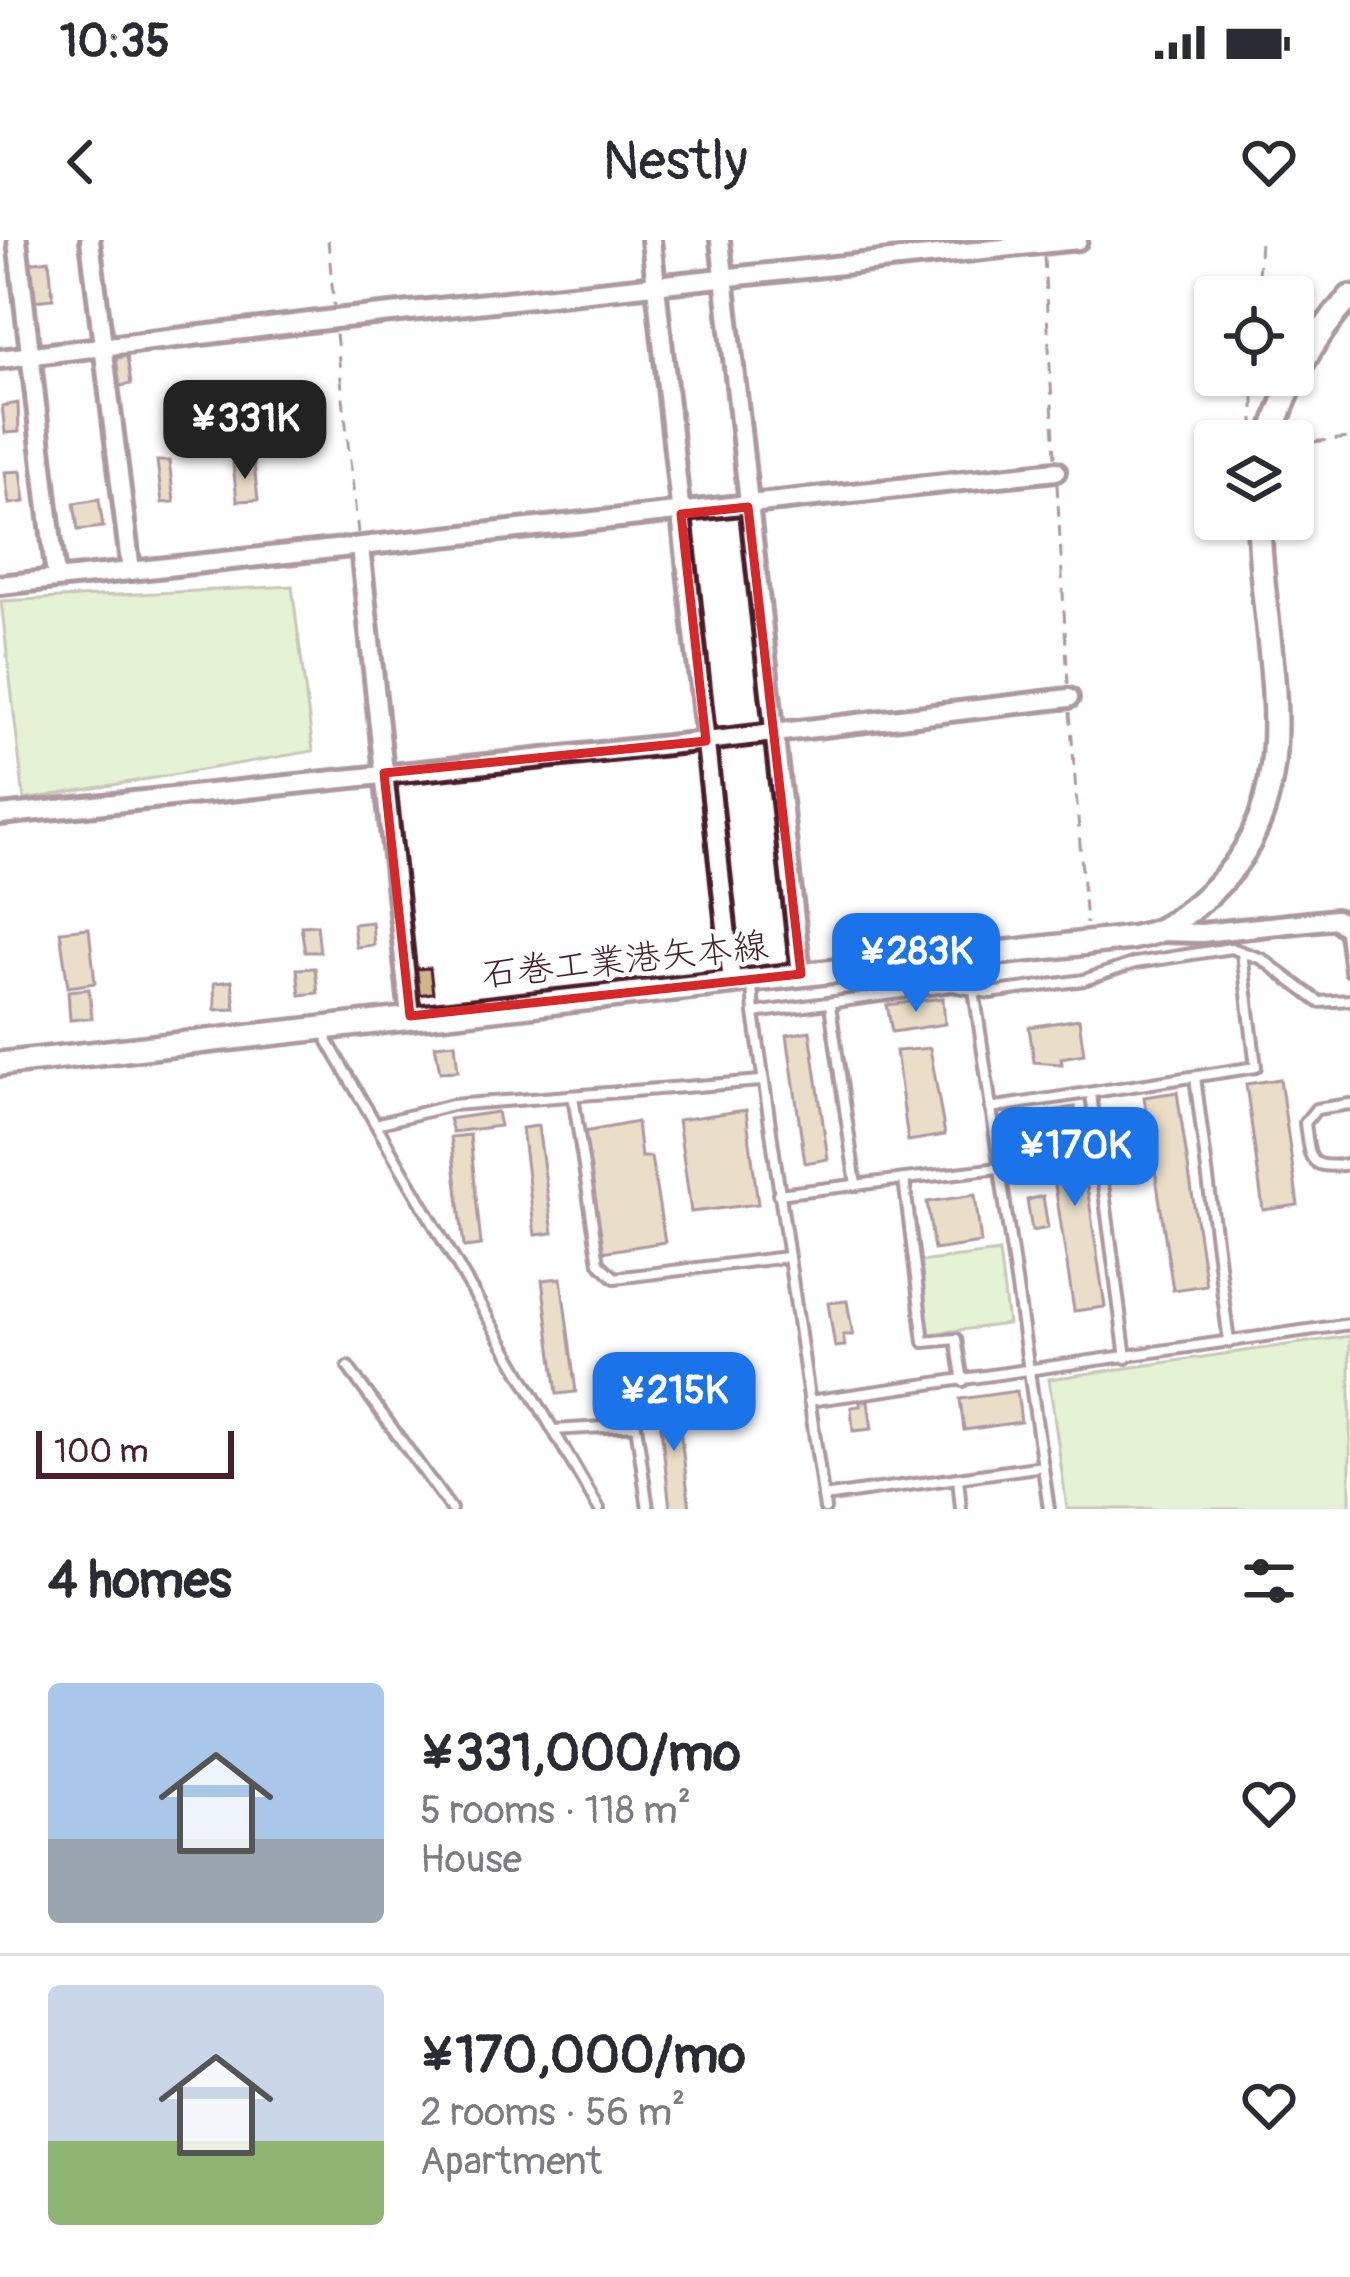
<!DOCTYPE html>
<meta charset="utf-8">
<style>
:root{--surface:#fff;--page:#f2f2f3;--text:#2b2b33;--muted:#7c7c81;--line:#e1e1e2;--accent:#1a73e8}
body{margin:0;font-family:Pangolin,"Klee One",sans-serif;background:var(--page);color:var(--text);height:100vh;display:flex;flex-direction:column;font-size:45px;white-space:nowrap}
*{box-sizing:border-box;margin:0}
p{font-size:39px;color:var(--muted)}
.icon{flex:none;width:66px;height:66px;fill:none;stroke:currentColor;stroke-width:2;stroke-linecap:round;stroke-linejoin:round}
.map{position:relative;height:1269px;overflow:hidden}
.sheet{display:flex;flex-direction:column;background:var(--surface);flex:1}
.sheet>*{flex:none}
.controls{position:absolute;left:1194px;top:36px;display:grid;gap:24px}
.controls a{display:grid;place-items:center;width:120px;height:120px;border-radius:12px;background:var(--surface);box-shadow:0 3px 9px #0004;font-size:60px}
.scale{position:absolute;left:36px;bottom:30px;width:198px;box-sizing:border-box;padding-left:12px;border:6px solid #4a1f2b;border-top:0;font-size:33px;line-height:42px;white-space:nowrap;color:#4a1f2b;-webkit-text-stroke:9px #fff;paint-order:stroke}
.price{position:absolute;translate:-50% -102px;padding:0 27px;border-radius:24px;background:var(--accent);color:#fff;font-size:39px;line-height:78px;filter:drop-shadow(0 3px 6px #0008)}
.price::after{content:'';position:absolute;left:50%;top:72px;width:36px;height:27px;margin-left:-18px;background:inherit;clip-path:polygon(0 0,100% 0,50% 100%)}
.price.current{background:#222;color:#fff}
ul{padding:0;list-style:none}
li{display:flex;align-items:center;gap:36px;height:300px;padding:0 48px}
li+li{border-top:3px solid var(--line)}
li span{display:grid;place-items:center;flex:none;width:336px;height:240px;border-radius:12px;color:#555}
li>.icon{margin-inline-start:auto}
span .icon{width:144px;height:144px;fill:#fffc;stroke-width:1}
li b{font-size:51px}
h2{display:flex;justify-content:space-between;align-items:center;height:144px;padding:0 48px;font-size:51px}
.status{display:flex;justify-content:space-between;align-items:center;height:84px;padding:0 60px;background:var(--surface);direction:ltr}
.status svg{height:33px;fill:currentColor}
header{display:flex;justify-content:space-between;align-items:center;height:156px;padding:0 48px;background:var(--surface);font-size:54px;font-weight:600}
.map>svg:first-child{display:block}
.green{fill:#c0e59f;stroke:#858265;stroke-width:3}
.building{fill:#d0b686;stroke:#4a1f2b;stroke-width:3}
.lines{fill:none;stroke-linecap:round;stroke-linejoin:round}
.lane-casing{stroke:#4a1f2b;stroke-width:16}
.street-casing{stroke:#4a1f2b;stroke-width:26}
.secondary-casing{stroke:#4a1f2b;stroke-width:30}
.path{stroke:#4a1f2b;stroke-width:3;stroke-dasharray:12 9;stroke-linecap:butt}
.lane{stroke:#fff;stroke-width:8}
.street{stroke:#fff;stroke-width:16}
.secondary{stroke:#fff;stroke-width:21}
.marked{fill:none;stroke:#d62828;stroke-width:9;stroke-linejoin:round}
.labels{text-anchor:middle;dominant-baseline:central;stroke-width:9;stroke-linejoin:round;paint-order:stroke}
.street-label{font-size:36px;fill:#4a1f2b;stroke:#fff}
</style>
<div class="status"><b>10:35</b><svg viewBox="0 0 49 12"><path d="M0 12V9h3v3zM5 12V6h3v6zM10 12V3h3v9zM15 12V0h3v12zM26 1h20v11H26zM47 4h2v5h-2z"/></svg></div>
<header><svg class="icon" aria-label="back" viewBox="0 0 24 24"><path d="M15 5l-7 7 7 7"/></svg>Nestly<svg class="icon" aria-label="heart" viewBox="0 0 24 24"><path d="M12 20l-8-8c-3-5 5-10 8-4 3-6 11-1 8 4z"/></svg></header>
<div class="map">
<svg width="1350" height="1269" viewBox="0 0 1350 1269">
<rect width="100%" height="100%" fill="#fff"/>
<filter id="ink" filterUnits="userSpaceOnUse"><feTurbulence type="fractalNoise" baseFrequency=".00833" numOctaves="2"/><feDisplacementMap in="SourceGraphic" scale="24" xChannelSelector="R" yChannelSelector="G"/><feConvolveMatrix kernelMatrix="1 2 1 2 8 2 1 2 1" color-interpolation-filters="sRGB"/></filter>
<g filter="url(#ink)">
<g class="green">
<path d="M292 346 313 511 24 560 1 361Z"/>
<path d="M999 1012 1008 1084 928 1094 919 1022Z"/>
<path d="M1350 1096V1269H1067L1049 1139Z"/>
</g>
<g class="building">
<path d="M49 20 53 59 32 61 29 23Z"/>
<path d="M127 116 131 144 115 147 111 119Z"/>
<path d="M18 163 19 192 5 193 2 166Z"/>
<path d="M157 221H169L174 262 162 263Z"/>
<path d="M233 224H254L258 260 237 261Z"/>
<path d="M21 231 25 262 9 264 5 232Z"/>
<path d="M99 259 103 287 78 290 74 263Z"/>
<path d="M372 682 374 705 356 707 353 684Z"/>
<path d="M317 685 320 712H305L301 686Z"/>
<path d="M89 688 95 743 68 747 60 691Z"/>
<path d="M315 728 318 753 300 755 297 729Z"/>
<path d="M430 728 433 753 417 755 414 729Z"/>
<path d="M232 741 235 769 215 770 214 743Z"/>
<path d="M89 749 92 778 70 780 68 751Z"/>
<path d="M943 758 945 784 892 792 887 765Z"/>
<path d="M1079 779 1084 814 1061 818 1062 824 1034 822 1029 787Z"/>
<path d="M810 791 828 919 805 923 787 795Z"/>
<path d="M455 803 458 831 440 832 435 805Z"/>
<path d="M930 808 945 895 908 901 896 811Z"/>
<path d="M1280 839 1298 965 1263 970 1246 844Z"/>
<path d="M1177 852 1206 1045 1173 1050 1144 857Z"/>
<path d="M1075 867 1105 1067 1074 1071 1044 872Z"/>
<path d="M746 870 758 964 691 972 678 880Z"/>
<path d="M497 872 500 886 453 892 449 879Z"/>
<path d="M637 882 641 917H651L665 1002 602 1012 584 892Z"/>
<path d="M538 886 553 993 535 995 522 888Z"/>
<path d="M470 895 481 1005 464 1007 451 897Z"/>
<path d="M975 955 981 1003 934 1010 927 962Z"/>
<path d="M1043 956 1048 988 1032 991 1027 960Z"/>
<path d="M561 1038 576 1152 557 1154 542 1040Z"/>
<path d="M847 1061 853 1095H843L845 1106 835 1107 828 1063Z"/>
<path d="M1017 1151 1021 1182 964 1190 960 1159Z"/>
<path d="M676 1157 690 1269H670L658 1159Z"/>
<path d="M860 1161H868L872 1189 853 1191 851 1167 860 1166Z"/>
</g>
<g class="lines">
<g class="lane-casing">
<g id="lane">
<path d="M1344 686 1350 731"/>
<path d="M752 744 754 773"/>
<path d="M974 750 1049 1269"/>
<path d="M830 765 856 945"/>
<path d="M326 788 328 802 599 1269"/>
<path d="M1195 837 1229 1102"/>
<path d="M1091 854 1126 1118"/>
<path d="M573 856 599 1023 615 1038 787 1017"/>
<path d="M1350 864 1316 869 1305 883C1310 921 1308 930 1350 924"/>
<path d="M990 868 1256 827 1242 713"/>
<path d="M376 884 452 865 761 841"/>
<path d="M904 939 924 1102 956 1099 963 1141"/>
<path d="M778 954 999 928"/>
<path d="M348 1127 451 1269"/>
<path d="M809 1161 1350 1084"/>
<path d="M554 1190 636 1185 648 1269"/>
<path d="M958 1238 961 1269"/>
<path d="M823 1257 1043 1226"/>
<path d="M825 1269 754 773 952 746 990 753 1084 740 1135 723 1231 708 1262 719 1319 762 1350 760"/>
</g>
</g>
<g class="street-casing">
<g id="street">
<path d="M17 0 56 338"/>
<path d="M90 0 131 331"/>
<path d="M651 0 732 742"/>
<path d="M720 0 801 734"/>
<path d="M0 119 335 79 1078 0"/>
<path d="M360 307 410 776"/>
<path d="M0 345 1056 231"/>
<path d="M0 575 706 501 1069 458"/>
<path d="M1157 692 1202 693 1336 679 1344 686"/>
</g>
</g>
<g class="secondary-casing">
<g id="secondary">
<path d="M1270 201C1286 146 1311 99 1350 57"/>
<path d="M0 824 1087 703C1110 700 1139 699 1160 690 1180 680 1196 666 1212 651 1316 553 1260 405 1259 279"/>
</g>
</g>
<g class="path">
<path d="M328 0 334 66"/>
<path d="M1044 17 1055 217"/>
<path d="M1257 57 1260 0"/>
<path d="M336 94 358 293"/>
<path d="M1254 190V135"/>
<path d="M1293 204 1350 198"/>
<path d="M1057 244 1068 444"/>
<path d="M1070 472 1086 684"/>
</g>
<use href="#lane" class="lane"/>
<use href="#street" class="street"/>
<use href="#secondary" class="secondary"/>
</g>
</g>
<path d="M0 0H1350V1269H0ZM748 267 801 734 410 776 384 533 706 501 681 274Z" fill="#fff" fill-opacity=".55" fill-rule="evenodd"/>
<path class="marked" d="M748 267 801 734 410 776 384 533 706 501 681 274Z"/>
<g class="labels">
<g class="street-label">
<text transform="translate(625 720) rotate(-6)">石巻工業港矢本線</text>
</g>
</g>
</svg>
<div class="controls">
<a><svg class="icon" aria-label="locate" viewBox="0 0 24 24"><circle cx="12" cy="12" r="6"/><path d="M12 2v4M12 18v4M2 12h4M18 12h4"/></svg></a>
<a><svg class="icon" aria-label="layers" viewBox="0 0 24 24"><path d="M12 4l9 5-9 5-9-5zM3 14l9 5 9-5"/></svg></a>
</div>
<div class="scale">100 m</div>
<b class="price current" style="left:245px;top:242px">¥331K</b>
<b class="price" style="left:916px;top:775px">¥283K</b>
<b class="price" style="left:1075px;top:969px">¥170K</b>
<b class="price" style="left:674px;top:1214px">¥215K</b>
</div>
<section class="sheet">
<h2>4 homes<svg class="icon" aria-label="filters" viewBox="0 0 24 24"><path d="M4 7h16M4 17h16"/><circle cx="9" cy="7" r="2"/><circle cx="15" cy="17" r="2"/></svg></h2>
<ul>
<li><span style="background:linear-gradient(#a9c7e8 65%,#9aa5b1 0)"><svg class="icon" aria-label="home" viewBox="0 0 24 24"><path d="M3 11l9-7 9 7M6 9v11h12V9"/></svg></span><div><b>¥331,000/mo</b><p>5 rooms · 118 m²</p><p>House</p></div><svg class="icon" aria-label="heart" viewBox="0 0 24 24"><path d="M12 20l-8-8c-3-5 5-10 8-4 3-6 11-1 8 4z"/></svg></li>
<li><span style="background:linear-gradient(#c9d6e8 65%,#8fb573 0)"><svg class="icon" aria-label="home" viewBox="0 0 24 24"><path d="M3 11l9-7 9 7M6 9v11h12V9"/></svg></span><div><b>¥170,000/mo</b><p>2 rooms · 56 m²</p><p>Apartment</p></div><svg class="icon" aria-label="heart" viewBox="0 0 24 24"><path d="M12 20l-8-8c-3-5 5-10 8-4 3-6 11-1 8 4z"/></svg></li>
</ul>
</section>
